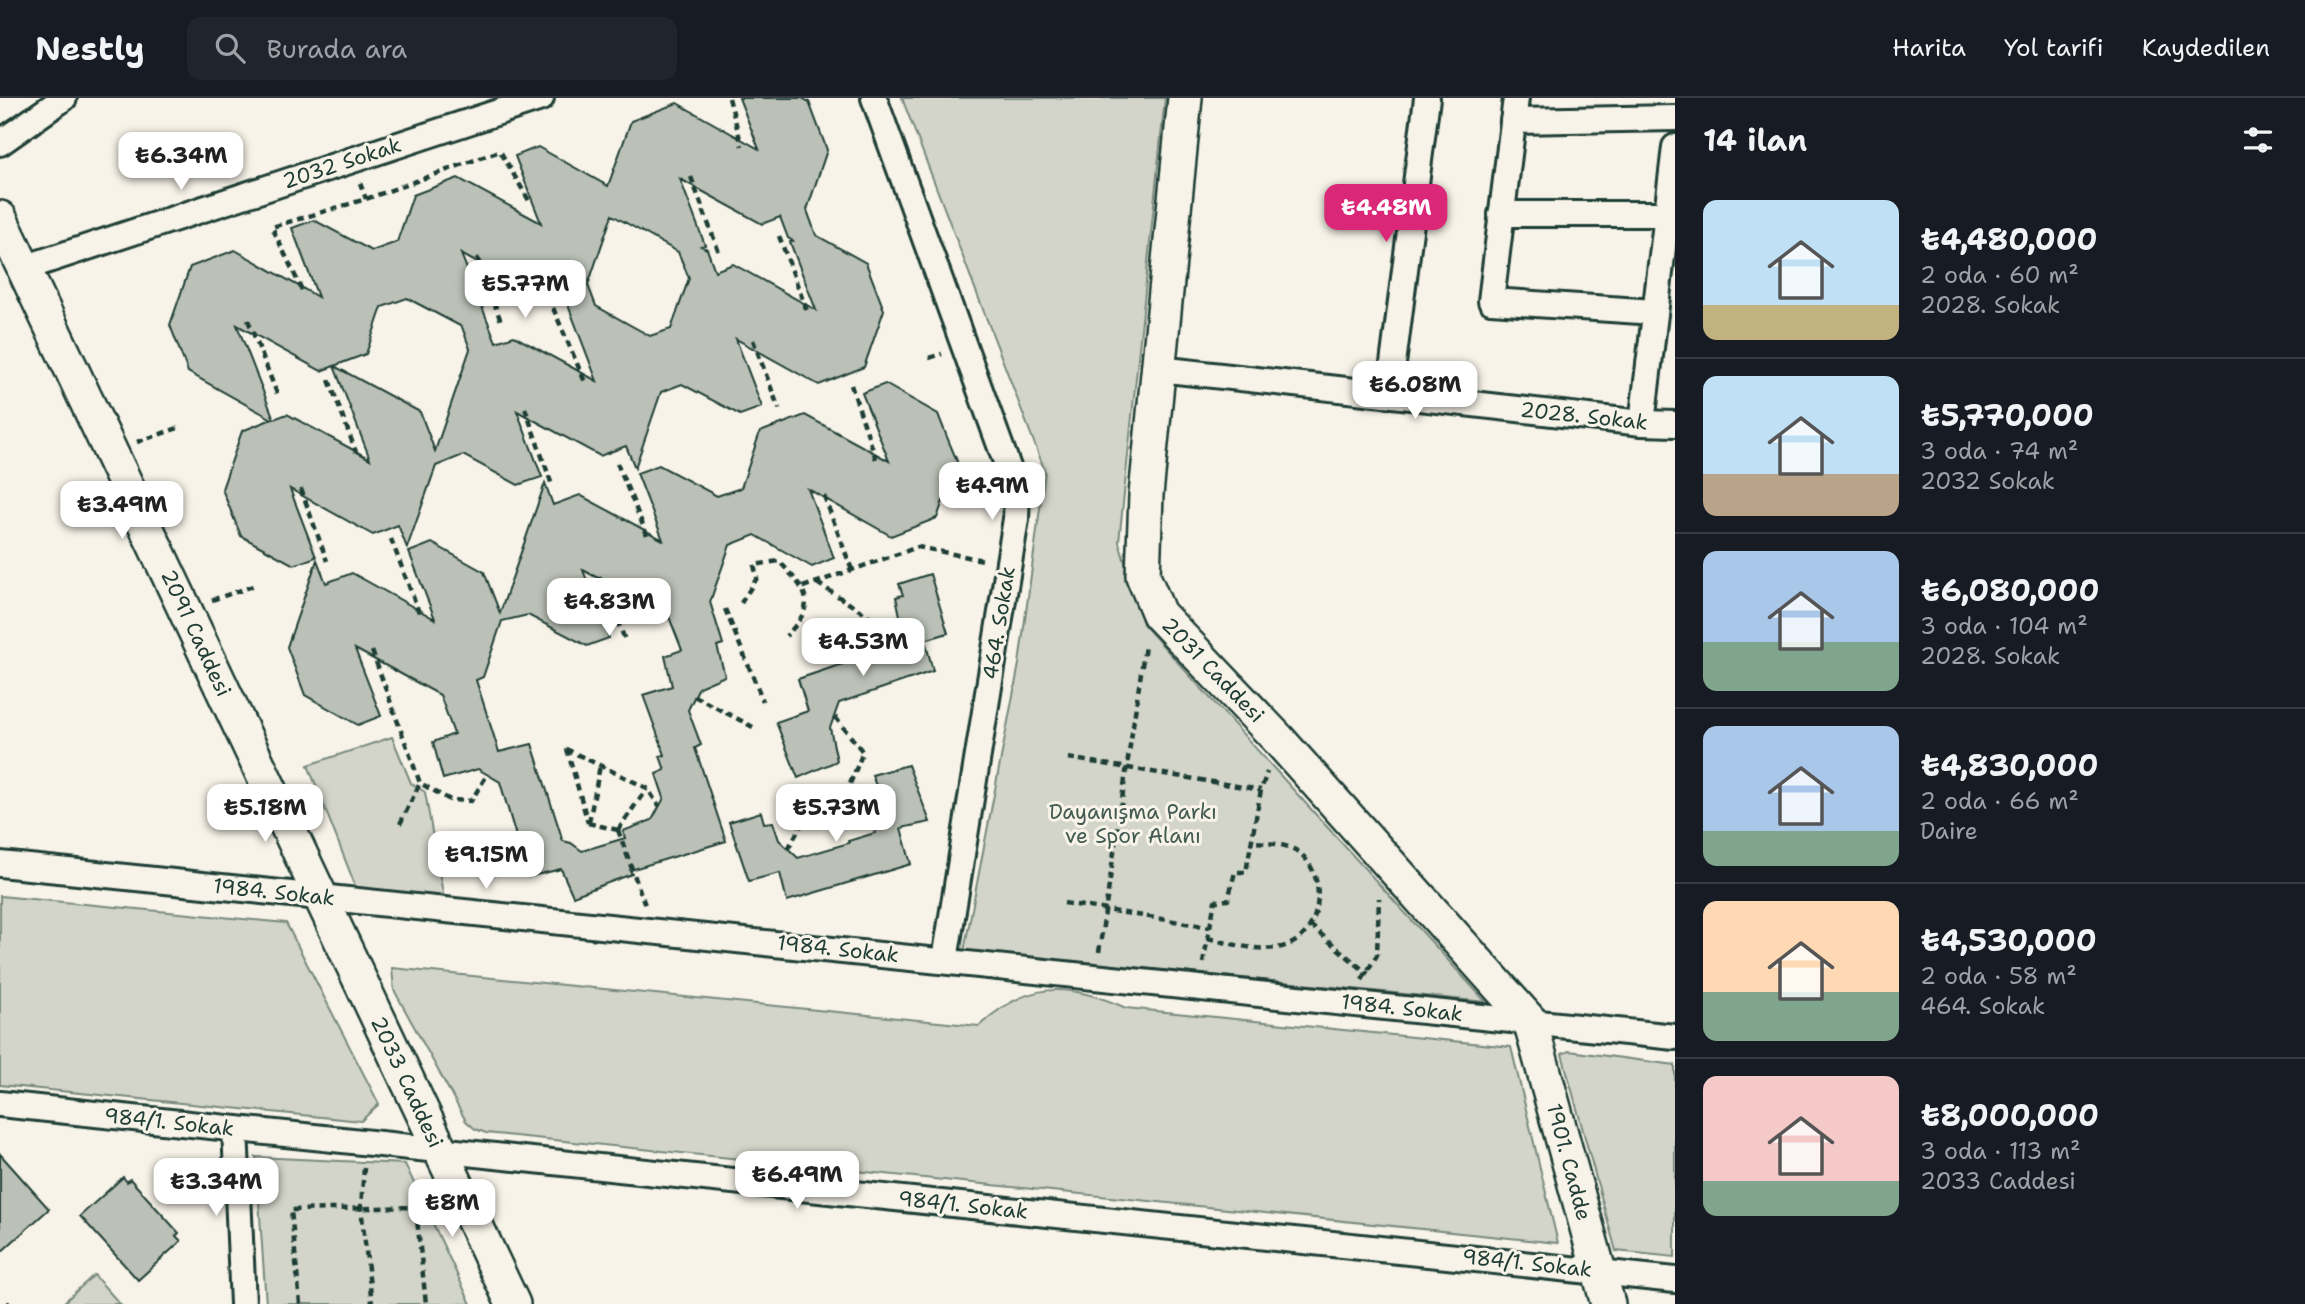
<!DOCTYPE html>
<html lang="tr">
<meta charset="utf-8">
<style>
:root{--surface:#171b24;--page:#20242c;--text:#f1f3f6;--muted:#9ea1a6;--line:#363941;--accent:#db2777}
body{margin:0;font-family:"Shantell Sans",sans-serif;background:var(--page);color:var(--text);height:100vh;display:flex;flex-direction:column;font-size:26px;white-space:nowrap}
*{box-sizing:border-box;margin:0}
p{font-size:23px;color:var(--muted)}
.icon{flex:none;width:38px;height:38px;fill:none;stroke:currentColor;stroke-width:2;stroke-linecap:round;stroke-linejoin:round}
.map{position:relative;flex:1;overflow:hidden}
.panel{display:flex;flex-direction:column;background:var(--surface);width:630px}
.panel>*{flex:none}
.price{position:absolute;translate:-50% -60px;padding:0 16px;border-radius:14px;background:#fff;color:#222;font-size:23px;line-height:46px;filter:drop-shadow(0 2px 4px #0008)}
.price::after{content:'';position:absolute;left:50%;top:42px;width:21px;height:16px;margin-left:-10px;background:inherit;clip-path:polygon(0 0,100% 0,50% 100%)}
.price.on{background:var(--accent);color:#fff}
ul{padding:0;list-style:none}
li{display:flex;align-items:center;gap:21px;height:175px;padding:0 28px}
li+li{border-top:2px solid var(--line)}
li span{display:grid;place-items:center;flex:none;width:196px;height:140px;border-radius:14px;color:#555}
li>.icon{margin-inline-start:auto}
span .icon{width:84px;height:84px;fill:#fffc;stroke-width:1}
li b{font-size:30px}
h2{display:flex;justify-content:space-between;align-items:center;height:84px;padding:0 28px;font-size:30px}
header{display:flex;align-items:center;gap:42px;box-sizing:border-box;height:98px;padding:0 35px;background:var(--surface);border-bottom:2px solid var(--line)}
header strong{font-size:33px}
nav{display:flex;gap:38px;margin-inline-start:auto;font-size:24px}
.search{width:490px;height:63px;background:var(--page);display:flex;align-items:center;gap:18px;box-sizing:border-box;padding:0 24px;border-radius:14px;color:var(--muted);font-size:26px}
main{display:flex;flex:1;min-height:0}
.map>svg:first-child{display:block}
.green{fill:#d3d5ca;stroke:#79897f;stroke-width:2}
.building{fill:#bbc1b6;stroke:#1f3d34;stroke-width:2;fill-rule:evenodd}
.lines{fill:none;stroke-linecap:round;stroke-linejoin:round}
.street-casing{stroke:#1f3d34;stroke-width:30}
.secondary-casing{stroke:#1f3d34;stroke-width:38}
.path{stroke:#1f3d34;stroke-width:4.5;stroke-dasharray:7 5;stroke-linecap:butt}
.street{stroke:#f7f3e8;stroke-width:24}
.secondary{stroke:#f7f3e8;stroke-width:33}
.labels{text-anchor:middle;dominant-baseline:central;stroke-width:6;stroke-linejoin:round;paint-order:stroke}
.street-label{font-size:21px;fill:#1f3d34;stroke:#f7f3e8}
.park-label{font-size:21px;fill:#435b52;stroke:#f7f3e8}
</style>
<header>
<strong>Nestly</strong>
<div class="search"><svg class="icon" aria-label="search" viewBox="0 0 24 24"><circle cx="10" cy="10" r="6"/><path d="M15 15l6 6"/></svg>Burada ara</div>
<nav><a>Harita</a><a>Yol tarifi</a><a>Kaydedilen</a></nav>
</header>
<main>
<div class="map">
<svg width="1675" height="1206" viewBox="0 0 1675 1206">
<rect width="100%" height="100%" fill="#f7f3e8"/>
<filter id="ink" filterUnits="userSpaceOnUse"><feTurbulence type="fractalNoise" baseFrequency=".0143" numOctaves="2"/><feDisplacementMap in="SourceGraphic" scale="14" xChannelSelector="R" yChannelSelector="G"/><feConvolveMatrix kernelMatrix="1 2 1 2 8 2 1 2 1" color-interpolation-filters="sRGB"/></filter>
<g filter="url(#ink)">
<g class="green">
<path d="M902 0H1165L1119 444 1143 526 1486 904 964 853 1019 566 1045 373Z"/>
<path d="M392 639 411 685 425 694 444 801 357 792 308 667Z"/>
<path d="M0 798 286 825 379 1006 361 1023 0 987Z"/>
<path d="M392 870 979 928C1027 883 1067 884 1126 910L1511 949 1558 1145 486 1035 475 1031 466 1023 394 892Z"/>
<path d="M1569 953 1675 967V1159L1616 1153 1562 956Z"/>
<path d="M256 1059 405 1066 471 1206H266Z"/>
<path d="M94 1177 120 1206H62Z"/>
</g>
<g class="building">
<path d="M739 0H802L809 4 827 52 807 112 816 137 866 165 884 212 864 269 819 287 736 241 762 309 740 317 682 286 661 294 635 370 626 348 600 358 517 313 542 379 518 387 463 357 436 368 407 450 398 427 373 437 290 391 316 459 294 467 241 438 222 391 242 333 272 321 188 274 170 227 190 169 235 152 318 199 292 130 314 122 372 153 397 144 413 97 458 80 541 125 515 58 538 49 608 88 631 23 677 5 759 51ZM680 81 762 126 780 119 788 140 793 143 790 144 816 212 733 166 715 173 707 151 701 148 705 147ZM612 117 678 154 689 180 671 231 650 238 596 208 588 187ZM461 156 544 201 563 194 597 283 514 238 496 244ZM407 200 462 229 470 251 435 353 420 314 334 268 366 256 382 209ZM237 227 321 273 334 268 370 361 287 316 274 321Z"/>
<path d="M885 286 938 316 947 339 957 363 937 420 891 438 808 391 834 460 812 469 755 437 730 447 710 504 723 546 717 548 725 578 699 589 688 612 701 647 695 650 726 743 630 772 632 776 573 798 561 771 528 779 500 684 478 671 443 681 433 644 454 636 440 597 355 551 381 618 358 627 305 597 287 549 317 462 326 485 352 475 435 521 409 454 432 445 484 474 500 515 545 385 553 407 580 397 663 442 637 375 659 367 717 398 741 390 760 334 805 317 889 363 862 295ZM583 472 669 519 682 552 665 558 672 588 643 597 665 657 660 658 665 672 656 676 664 700 652 722 623 733 625 740 582 753 571 745 563 743 532 646 499 654 476 582 483 579 502 523 528 517 587 548 609 540Z"/>
<path d="M930 476 948 535 925 542 933 573 839 605 830 630 837 663 798 680 776 624 808 613 798 581 890 550 902 527 896 499 903 497 899 486Z"/>
<path d="M908 667 930 724 901 730 911 766 787 803 780 775 749 783 729 724 761 714 764 725 773 724 779 742 798 760 849 745 848 743 875 735 885 713 872 677Z"/>
<path d="M0 1056 49 1111 0 1155Z"/>
<path d="M123 1079 127 1084 130 1081 179 1135 176 1138 181 1143 138 1182 80 1118Z"/>
</g>
<g class="lines">
<g class="street-casing">
<g id="street">
<path d="M874 0 1017 394 1016 421 945 862"/>
<path d="M1516 0 1491 203 1655 214"/>
<path d="M1513 23 1675 20"/>
<path d="M0 45 64 0"/>
<path d="M1501 116H1667"/>
<path d="M24 170 541 0"/>
<path d="M1159 271 1642 325 1675 326"/>
<path d="M1389 297 1427 0"/>
<path d="M1642 325 1675 49"/>
<path d="M0 766 1675 939"/>
<path d="M0 1006 1675 1182"/>
<path d="M235 1031 243 1206"/>
</g>
</g>
<g class="secondary-casing">
<g id="secondary">
<path d="M1185 0 1146 397 1143 478 1159 516 1278 641 1530 923 1608 1206"/>
<path d="M0 120 513 1206"/>
</g>
</g>
<g class="path">
<path d="M729 0 742 48"/>
<path d="M691 79 720 157"/>
<path d="M360 85 366 101"/>
<path d="M779 138 807 213"/>
<path d="M477 159 502 226"/>
<path d="M302 192 272 129 366 101 500 53 531 106"/>
<path d="M553 210 585 284"/>
<path d="M248 222 278 298"/>
<path d="M753 242 779 311"/>
<path d="M929 260 942 256"/>
<path d="M329 282 356 354"/>
<path d="M851 287 876 361"/>
<path d="M525 310 552 387"/>
<path d="M137 344 181 329"/>
<path d="M617 365 647 437"/>
<path d="M301 391 327 463"/>
<path d="M824 398 852 472"/>
<path d="M391 441 420 517"/>
<path d="M599 478 626 544"/>
<path d="M817 485 897 536"/>
<path d="M803 489 918 449 983 462"/>
<path d="M212 502 256 487"/>
<path d="M741 505 757 480 754 467 779 463C807 494 819 504 786 538"/>
<path d="M725 511 763 603"/>
<path d="M372 553 420 685 450 702 471 703 487 677"/>
<path d="M694 598 753 629"/>
<path d="M835 619 863 654 843 703 881 723"/>
<path d="M566 651 647 690 659 708"/>
<path d="M567 651 588 725"/>
<path d="M1068 660 1261 692"/>
<path d="M589 724 600 668"/>
<path d="M588 725 618 732"/>
<path d="M400 726 420 685"/>
<path d="M618 732 645 807"/>
<path d="M618 732 647 690"/>
<path d="M788 751 819 695"/>
<path d="M1064 805 1210 829"/>
<path d="M1310 827 1368 876"/>
<path d="M1208 840C1232 846 1256 854 1282 849 1321 840 1329 783 1302 757 1290 745 1267 745 1251 744"/>
<path d="M1099 854 1145 548"/>
<path d="M1203 865 1215 803 1228 802 1235 774H1246L1261 692 1267 674"/>
<path d="M1362 882 1377 857 1379 800"/>
<path d="M364 1070 361 1109 372 1206"/>
<path d="M426 1095 415 1102 426 1206"/>
<path d="M7 1204 9 1206"/>
<path d="M300 1206 291 1112 416 1109"/>
</g>
<use href="#street" class="street"/>
<use href="#secondary" class="secondary"/>
</g>
</g>
<g class="labels">
<g class="street-label">
<text transform="translate(342 65) rotate(-18)">2032 Sokak</text>
<text transform="translate(1584 318) rotate(6)">2028. Sokak</text>
<text transform="translate(999 525) rotate(-81)">464. Sokak</text>
<text transform="translate(196 535) rotate(65)">2091 Caddesi</text>
<text transform="translate(1213 572) rotate(46)">2031 Caddesi</text>
<text transform="translate(274 794) rotate(6)">1984. Sokak</text>
<text transform="translate(838 851) rotate(6)">1984. Sokak</text>
<text transform="translate(1402 910) rotate(6)">1984. Sokak</text>
<text transform="translate(407 984) rotate(65)">2033 Caddesi</text>
<text transform="translate(169 1024) rotate(6)">984/1. Sokak</text>
<text transform="translate(1569 1064) rotate(75)">1901. Cadde</text>
<text transform="translate(963 1107) rotate(6)">984/1. Sokak</text>
<text transform="translate(1527 1165) rotate(6)">984/1. Sokak</text>
</g>
<g class="park-label">
<text x="1133" y="714">Dayanışma Parkı<tspan x="1133" dy="24">ve Spor Alanı</tspan></text>
</g>
</g>
</svg>
<b class="price" style="left:181px;top:94px">₺6.34M</b>
<b class="price on" style="left:1386px;top:146px">₺4.48M</b>
<b class="price" style="left:525px;top:222px">₺5.77M</b>
<b class="price" style="left:1415px;top:323px">₺6.08M</b>
<b class="price" style="left:992px;top:424px">₺4.9M</b>
<b class="price" style="left:122px;top:443px">₺3.49M</b>
<b class="price" style="left:609px;top:540px">₺4.83M</b>
<b class="price" style="left:863px;top:580px">₺4.53M</b>
<b class="price" style="left:265px;top:746px">₺5.18M</b>
<b class="price" style="left:836px;top:746px">₺5.73M</b>
<b class="price" style="left:486px;top:793px">₺9.15M</b>
<b class="price" style="left:797px;top:1113px">₺6.49M</b>
<b class="price" style="left:216px;top:1120px">₺3.34M</b>
<b class="price" style="left:452px;top:1141px">₺8M</b>
</div>
<section class="panel">
<h2>14 ilan<svg class="icon" aria-label="filters" viewBox="0 0 24 24"><path d="M4 7h16M4 17h16"/><circle cx="9" cy="7" r="2"/><circle cx="15" cy="17" r="2"/></svg></h2>
<ul>
<li><span style="background:linear-gradient(#bfe0f5 75%,#c2b280 0)"><svg class="icon" aria-label="home" viewBox="0 0 24 24"><path d="M3 11l9-7 9 7M6 9v11h12V9"/></svg></span><div><b>₺4,480,000</b><p>2 oda · 60 m²</p><p>2028. Sokak</p></div></li>
<li><span style="background:linear-gradient(#bfe0f5 70%,#b9a48a 0)"><svg class="icon" aria-label="home" viewBox="0 0 24 24"><path d="M3 11l9-7 9 7M6 9v11h12V9"/></svg></span><div><b>₺5,770,000</b><p>3 oda · 74 m²</p><p>2032 Sokak</p></div></li>
<li><span style="background:linear-gradient(#a9c7e8 65%,#7fa58c 0)"><svg class="icon" aria-label="home" viewBox="0 0 24 24"><path d="M3 11l9-7 9 7M6 9v11h12V9"/></svg></span><div><b>₺6,080,000</b><p>3 oda · 104 m²</p><p>2028. Sokak</p></div></li>
<li><span style="background:linear-gradient(#a9c7e8 75%,#7fa58c 0)"><svg class="icon" aria-label="home" viewBox="0 0 24 24"><path d="M3 11l9-7 9 7M6 9v11h12V9"/></svg></span><div><b>₺4,830,000</b><p>2 oda · 66 m²</p><p>Daire</p></div></li>
<li><span style="background:linear-gradient(#ffd9b3 65%,#7fa58c 0)"><svg class="icon" aria-label="home" viewBox="0 0 24 24"><path d="M3 11l9-7 9 7M6 9v11h12V9"/></svg></span><div><b>₺4,530,000</b><p>2 oda · 58 m²</p><p>464. Sokak</p></div></li>
<li><span style="background:linear-gradient(#f6c9c9 75%,#7fa58c 0)"><svg class="icon" aria-label="home" viewBox="0 0 24 24"><path d="M3 11l9-7 9 7M6 9v11h12V9"/></svg></span><div><b>₺8,000,000</b><p>3 oda · 113 m²</p><p>2033 Caddesi</p></div></li>
</ul>
</section>
</main>
